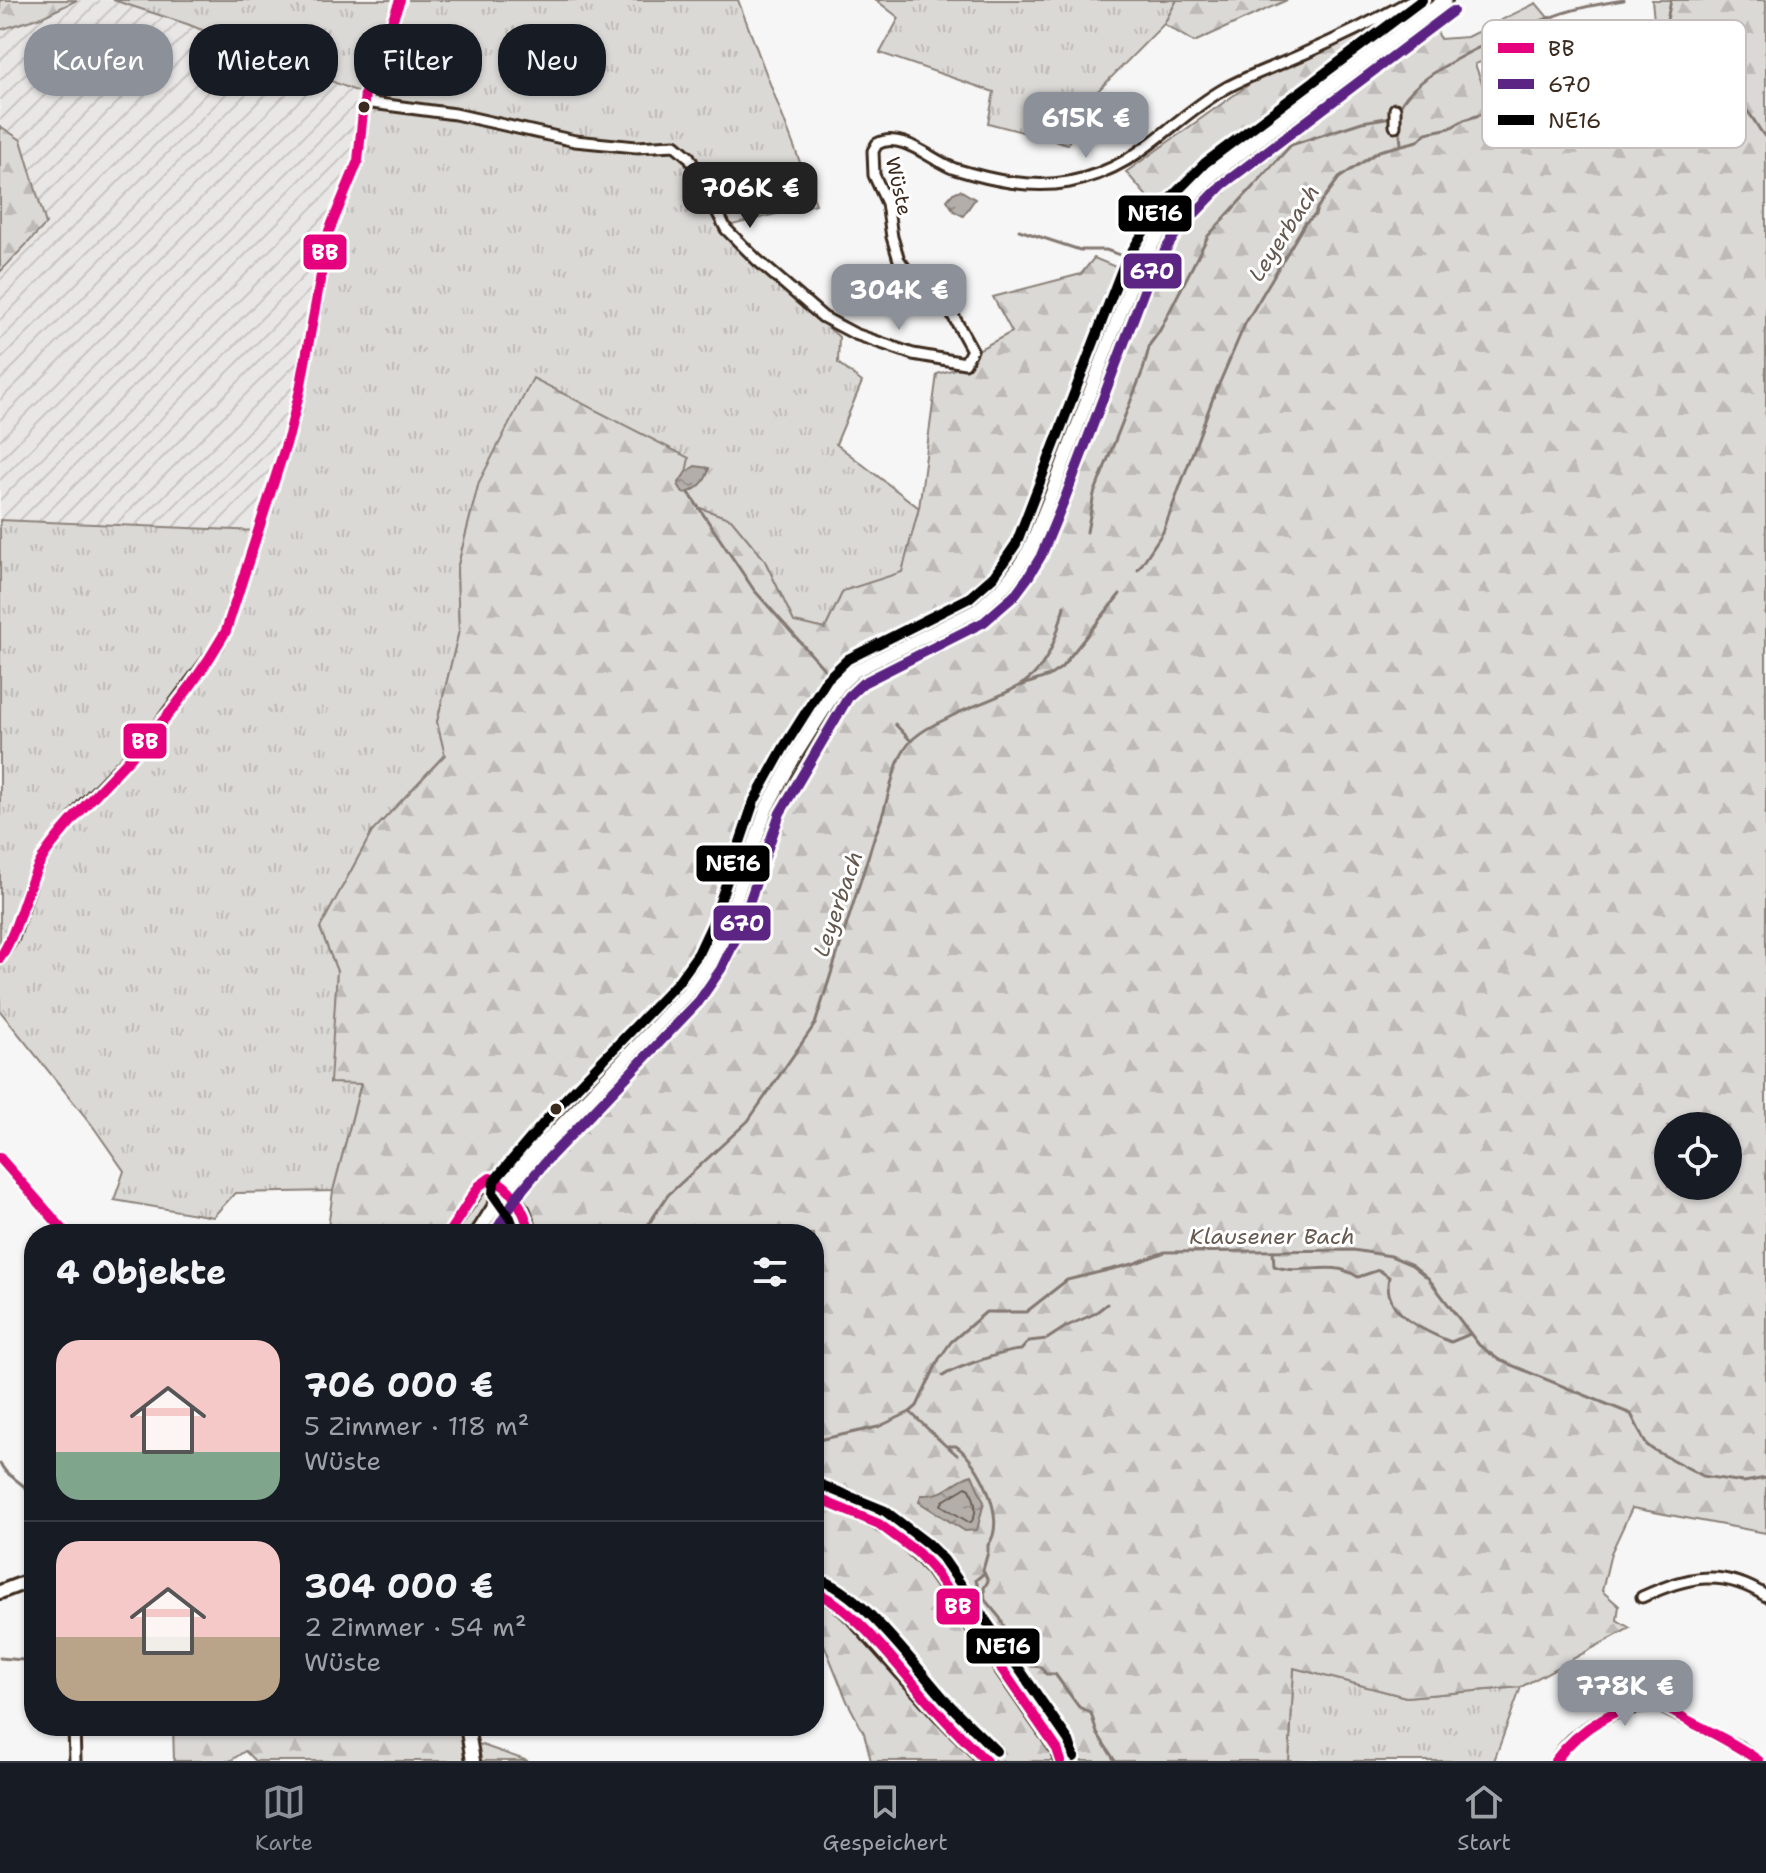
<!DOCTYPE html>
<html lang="de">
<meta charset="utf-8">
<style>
:root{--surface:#171b24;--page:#20242c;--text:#f1f3f6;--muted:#9ea1a6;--line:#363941;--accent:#8c9099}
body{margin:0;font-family:"Shantell Sans",sans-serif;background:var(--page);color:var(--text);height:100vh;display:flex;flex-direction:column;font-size:30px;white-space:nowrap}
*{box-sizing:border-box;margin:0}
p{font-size:26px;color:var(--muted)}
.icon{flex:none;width:44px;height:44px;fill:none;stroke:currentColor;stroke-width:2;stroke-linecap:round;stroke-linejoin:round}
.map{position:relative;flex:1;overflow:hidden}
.details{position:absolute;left:24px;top:1224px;width:800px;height:512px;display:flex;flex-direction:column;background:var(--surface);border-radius:32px;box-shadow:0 2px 6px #0004}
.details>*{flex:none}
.hud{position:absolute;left:24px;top:24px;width:800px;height:72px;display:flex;gap:16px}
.tools{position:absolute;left:1654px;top:1112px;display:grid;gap:16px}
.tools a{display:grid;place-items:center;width:88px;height:88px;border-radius:50%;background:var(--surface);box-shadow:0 2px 6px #0004;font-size:40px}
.price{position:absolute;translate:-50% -68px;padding:0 18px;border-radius:16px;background:var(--accent);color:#fff;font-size:26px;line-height:52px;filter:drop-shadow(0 2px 4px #0008)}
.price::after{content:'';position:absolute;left:50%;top:48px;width:24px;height:18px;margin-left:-12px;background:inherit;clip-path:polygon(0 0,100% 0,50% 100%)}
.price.on{background:#222;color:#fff}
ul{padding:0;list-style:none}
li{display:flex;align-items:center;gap:24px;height:200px;padding:0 32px}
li+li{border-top:2px solid var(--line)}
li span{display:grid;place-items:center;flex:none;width:224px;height:160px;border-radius:24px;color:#555}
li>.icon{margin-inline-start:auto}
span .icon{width:96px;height:96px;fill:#fffc;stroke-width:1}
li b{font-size:34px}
h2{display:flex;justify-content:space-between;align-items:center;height:96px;padding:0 32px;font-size:34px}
.chip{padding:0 28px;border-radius:32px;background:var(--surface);box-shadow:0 2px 6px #0004;font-size:28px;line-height:72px}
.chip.on{background:var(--accent);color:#fff}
.menu{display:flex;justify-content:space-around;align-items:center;height:112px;border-top:2px solid var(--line);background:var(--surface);font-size:22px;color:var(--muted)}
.menu a{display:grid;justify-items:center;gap:4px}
.menu .on{color:var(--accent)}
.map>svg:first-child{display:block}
.industrial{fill:url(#industrial-furrows)}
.grass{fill:url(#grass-tufts);stroke:#8b827a;stroke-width:2}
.forest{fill:url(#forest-firs);stroke:#8b827a;stroke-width:2;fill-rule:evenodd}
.water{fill:url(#water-ripples);stroke:#847972;stroke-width:2}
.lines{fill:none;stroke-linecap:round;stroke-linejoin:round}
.shore{stroke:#6b5f56;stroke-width:2}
.stream{stroke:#847972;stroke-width:3}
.minor-casing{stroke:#3b2a1e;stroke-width:15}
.secondary-casing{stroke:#3b2a1e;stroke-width:18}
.minor{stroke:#fff;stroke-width:9}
.secondary{stroke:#fff;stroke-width:12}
.bus-1-casing{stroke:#fff;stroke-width:16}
.bus-2-casing{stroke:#fff;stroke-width:16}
.bus-3-casing{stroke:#fff;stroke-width:16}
.bus-1{stroke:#e5007d;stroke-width:10}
.bus-2{stroke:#5c2483;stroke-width:10}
.bus-3{stroke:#000;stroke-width:10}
.bus-dot{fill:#3b2a1e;stroke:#fff;stroke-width:3}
.labels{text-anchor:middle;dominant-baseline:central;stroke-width:6;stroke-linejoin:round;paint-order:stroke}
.street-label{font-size:20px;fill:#3b2a1e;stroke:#fff}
.water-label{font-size:22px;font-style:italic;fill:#65584f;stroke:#fff}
.key{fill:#fff;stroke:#c4bfbc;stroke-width:2}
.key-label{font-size:22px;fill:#3b2a1e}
.line-badge{stroke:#fff;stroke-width:3}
.badge-label{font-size:22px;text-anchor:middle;font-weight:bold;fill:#fff}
</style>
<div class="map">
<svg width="1766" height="1761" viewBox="0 0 1766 1761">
<defs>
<pattern id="industrial-furrows" width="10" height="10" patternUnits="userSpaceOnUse" patternTransform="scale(2)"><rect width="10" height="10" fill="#e9e7e6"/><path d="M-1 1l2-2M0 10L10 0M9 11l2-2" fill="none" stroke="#c9c6c5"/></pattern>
<pattern id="grass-tufts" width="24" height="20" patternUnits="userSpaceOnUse" patternTransform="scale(2)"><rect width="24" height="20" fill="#dbd9d6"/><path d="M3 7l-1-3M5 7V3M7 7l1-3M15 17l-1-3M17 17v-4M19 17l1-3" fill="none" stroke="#bdbab7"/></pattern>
<pattern id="forest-firs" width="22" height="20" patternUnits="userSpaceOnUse" patternTransform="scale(2)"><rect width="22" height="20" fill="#dbd9d6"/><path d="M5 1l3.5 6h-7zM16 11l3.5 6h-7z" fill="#bdbab7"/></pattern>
<pattern id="water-ripples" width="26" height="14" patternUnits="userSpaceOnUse" patternTransform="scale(2)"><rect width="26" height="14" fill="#b4aeaa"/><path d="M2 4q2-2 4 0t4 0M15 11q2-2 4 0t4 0" fill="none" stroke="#948e8a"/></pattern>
</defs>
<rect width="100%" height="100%" fill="#f7f6f6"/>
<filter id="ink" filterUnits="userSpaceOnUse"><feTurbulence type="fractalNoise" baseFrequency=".0125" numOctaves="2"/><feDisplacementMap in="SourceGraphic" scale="16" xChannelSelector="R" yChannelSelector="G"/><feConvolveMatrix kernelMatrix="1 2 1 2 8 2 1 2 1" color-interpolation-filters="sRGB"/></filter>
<g filter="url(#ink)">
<path class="industrial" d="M73 0H113L187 24 370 96 329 254 303 396 258 532 0 520V272L46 223 21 140 0 126V29Z"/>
<g class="grass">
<path d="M113 0H738L816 204 720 228 732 243 839 337 838 363 862 382 836 444 919 508 902 573 843 591 825 629 794 622 764 559 731 519 697 507 684 482H479L457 569 459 631 437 722 445 754 372 832 320 928 337 971 331 1082 361 1083 333 1191 235 1193 213 1217 114 1200 124 1171 92 1125 0 1011V520L258 531 303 396 329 254 369 96 187 24Z"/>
<path d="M876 0H1177L1164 24 1080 109 1068 144 988 123 994 92 880 53 899 18Z"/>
<path d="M1294 1668 1406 1697 1521 1687 1494 1761H1289Z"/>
</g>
<g class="forest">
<path d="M0 0H77L44 16 0 30Z"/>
<path d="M1177 0H1287L1194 42 1164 24Z"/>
<path d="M1652 0H1766V1533L1632 1508 1611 1553 1602 1591 1619 1606 1617 1620 1630 1628 1521 1687 1406 1697 1294 1668 1289 1761H871L864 1733 847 1701 814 1620V1234H327L333 1191 361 1084 330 1083 337 971 320 928 372 832 445 755 437 722 459 631 457 569 479 482 533 378 689 458 684 482 697 507 731 519 764 559 794 622 825 629 843 591 902 572 919 508 937 374 966 366 972 353 1012 332 993 297 1081 274 1094 258 1125 271 1145 234 1162 214 1126 172 1251 83 1429 4 1440 39 1467 37 1536 3 1561 33 1475 64 1483 86 1590 62 1656 41ZM1668 1126H1728V1186H1668Z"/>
<path d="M0 126 21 140 46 224 0 272Z"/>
<path d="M173 1726H474L476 1743 528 1761H255L245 1751 230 1761H174Z"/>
</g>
<g class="water">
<path d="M960 190 975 199 963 216 954 211 947 200 953 193Z"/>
<path d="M695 466 709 468C707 481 696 492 683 493L678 484 686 472Z"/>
<path d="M972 1475 984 1502 977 1530 965 1531 919 1502 921 1495C949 1496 952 1480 972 1475Z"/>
</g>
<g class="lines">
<path class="shore" d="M966 1487 970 1489C975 1500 979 1514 970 1523L941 1505 943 1501Z"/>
<g class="stream">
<path d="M1664 36 1687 44C1697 71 1716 81 1734 103 1751 107 1755 126 1766 138"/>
<path d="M1657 45C1665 38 1668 13 1671 0"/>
<path d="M1399 109C1413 70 1523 26 1563 13 1582 7 1604 3 1624 0"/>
<path d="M1399 124 1401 144"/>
<path d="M1019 230 1080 250H1106L1126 257"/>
<path d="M1155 268 1183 284"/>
<path d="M689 493 754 590 825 670"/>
<path d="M1087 532 1094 494 1143 370 1150 344 1159 332 1208 236 1291 145 1362 122 1392 117"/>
<path d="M1138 570 1163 532 1213 398 1245 324 1305 223 1315 215 1317 208 1339 178 1379 151 1418 141 1426 133 1450 128 1464 120 1511 105C1517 97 1529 97 1538 92 1546 88 1552 81 1560 78 1581 70 1628 45 1650 51"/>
<path d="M1020 686 1049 676 1061 668 1120 594"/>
<path d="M895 724 911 741"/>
<path d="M642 1234 668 1195 748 1121 815 1024 875 835C890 805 890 760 914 738 923 730 935 724 946 719 971 705 1002 698 1025 682 1049 666 1058 633 1064 606"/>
<path d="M1273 1251 1274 1266C1303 1277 1331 1258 1358 1277L1379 1270 1389 1277C1381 1313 1424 1331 1451 1342L1470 1334"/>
<path d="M943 1376C954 1368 1007 1350 1021 1350L1029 1341 1047 1339 1067 1326 1094 1314 1107 1304"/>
<path d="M910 1412 946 1446H956C979 1462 1008 1520 988 1545V1552L983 1570 988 1581 984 1588 985 1600 1000 1618 1008 1634 1023 1649 1031 1666 1041 1667 1046 1674H1055L1079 1707 1091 1713 1097 1733 1115 1761"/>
<path d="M814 1441 878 1427 910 1412 917 1406 939 1359 951 1342 986 1312H1026L1067 1280 1133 1264 1165 1252 1353 1250 1391 1256 1412 1265 1428 1278 1479 1345 1499 1360 1631 1414 1646 1444 1652 1449 1703 1476 1744 1482 1766 1478"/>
<path d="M948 1447 957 1455"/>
<path d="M0 1464 6 1472 34 1494"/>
<path d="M983 1574 976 1580 980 1594 983 1596"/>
<path d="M0 1658 23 1660 34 1658"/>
</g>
<g class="minor-casing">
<g id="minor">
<path d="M364 102 455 114 575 141 636 147 675 145 689 157 726 229 757 260 823 317 855 334 913 354 965 363 972 350 946 303 910 275 899 260 892 237 887 203 874 175 873 151 877 144C901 130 932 161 955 169 991 180 1031 189 1069 182 1140 168 1167 122 1224 89 1249 75 1277 66 1303 54 1340 38 1376 20 1412 0"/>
<path d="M1395 109V126"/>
<path d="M0 958 13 938 34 875 45 854 83 805 151 735 217 647 226 631 289 435 300 390 329 231 358 161 365 93 400 0"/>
<path d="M0 1158 67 1234"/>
<path d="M448 1234 484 1182 494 1179 506 1188"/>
<path d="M1642 1597C1687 1576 1723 1568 1766 1596"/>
<path d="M74 1726 75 1761"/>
<path d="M1555 1761C1575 1728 1621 1703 1660 1706L1741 1748 1759 1761"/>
</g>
</g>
<g class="secondary-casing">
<g id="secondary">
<path d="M506 1188 523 1211 531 1234"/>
<path d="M477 1234 506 1188 536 1152 689 991 710 961 726 927 767 807 796 754 838 687 855 671 977 610 1004 586 1017 569 1029 550 1052 493 1137 269 1165 224 1213 174 1445 0"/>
<path d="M814 1497C867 1516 894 1525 932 1568L1046 1733 1057 1749 1061 1761"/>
<path d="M0 1592 34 1579"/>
<path d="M814 1593C830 1595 842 1607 853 1618L940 1715 986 1761"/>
<path d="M467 1726 473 1761"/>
</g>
</g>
<use href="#minor" class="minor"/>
<use href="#secondary" class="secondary"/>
<g class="bus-1-casing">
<g id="bus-1">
<path d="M0 958C22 924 25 883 47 851 78 809 116 775 150 736 177 706 206 666 226 631L289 435 300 390 329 231 358 161 365 93 400 0"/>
<path d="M0 1158 67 1234"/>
<path d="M448 1234 479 1186 490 1178C514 1187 524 1211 531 1234"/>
<path d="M814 1497 879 1524 918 1553 932 1568 1057 1749 1061 1761"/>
<path d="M814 1593C851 1601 911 1683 938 1712 953 1729 970 1745 986 1761"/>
<path d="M1555 1761C1575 1733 1624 1696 1661 1706 1670 1709 1680 1716 1689 1721 1713 1733 1737 1745 1759 1761"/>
</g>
</g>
<g class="bus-2-casing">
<path id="bus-2" d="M494 1234 517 1196 546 1161 699 1001 721 969 739 932 780 813 849 696 863 683 984 622 1014 596 1029 576 1041 556 1065 498 1150 275 1176 233 1222 185 1453 11"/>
</g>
<g class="bus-3-casing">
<g id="bus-3">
<path d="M516 1234 510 1218 493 1194 494 1181 553 1112 678 982 698 954 713 922 754 801 784 747 827 679 848 659 969 598 994 576 1016 544 1124 264 1154 215 1205 163 1422 0"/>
<path d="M819 1484 885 1511 928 1544 944 1560 1069 1741 1074 1757"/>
<path d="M817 1579C859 1588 917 1669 947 1702 963 1719 980 1735 996 1751"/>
</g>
</g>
<use href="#bus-1" class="bus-1"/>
<use href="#bus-2" class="bus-2"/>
<use href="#bus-3" class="bus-3"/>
</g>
</g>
<g class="bus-dot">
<circle cx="364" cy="107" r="7"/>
<circle cx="556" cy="1109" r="7"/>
</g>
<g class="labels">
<g class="street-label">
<text transform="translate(899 186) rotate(77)">Wüste</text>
</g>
<g class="water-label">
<text transform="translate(1284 233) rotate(-57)">Leyerbach</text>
<text transform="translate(838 904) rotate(-71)">Leyerbach</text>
<text x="1272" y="1236">Klausener Bach</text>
</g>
</g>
<rect x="1482" y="20" width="264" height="128" rx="12" class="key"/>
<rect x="1498" y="43" width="36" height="10" fill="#e5007d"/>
<rect x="1498" y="79" width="36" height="10" fill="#5c2483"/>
<rect x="1498" y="115" width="36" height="10" fill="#000"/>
<g class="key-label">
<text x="1548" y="56">BB</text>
<text x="1548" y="92">670</text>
<text x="1548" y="128">NE16</text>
</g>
<g class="line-badge">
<rect x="1117" y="194" width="76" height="39" rx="8" fill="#000"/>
<rect x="302" y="233" width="46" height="38" rx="8" fill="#e5007d"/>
<rect x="1122" y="252" width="61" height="38" rx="8" fill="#5c2483"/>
<rect x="122" y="722" width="46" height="38" rx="8" fill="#e5007d"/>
<rect x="695" y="844" width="76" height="39" rx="8" fill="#000"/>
<rect x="712" y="904" width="60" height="38" rx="8" fill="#5c2483"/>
<rect x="935" y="1587" width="46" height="39" rx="8" fill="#e5007d"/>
<rect x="965" y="1627" width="76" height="38" rx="8" fill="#000"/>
</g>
<g class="badge-label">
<text x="1155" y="221">NE16</text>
<text x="325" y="260">BB</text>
<text x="1152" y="279">670</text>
<text x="145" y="749">BB</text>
<text x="733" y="871">NE16</text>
<text x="742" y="931">670</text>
<text x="958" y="1614">BB</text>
<text x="1003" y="1654">NE16</text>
</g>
</svg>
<div class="tools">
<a><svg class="icon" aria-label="locate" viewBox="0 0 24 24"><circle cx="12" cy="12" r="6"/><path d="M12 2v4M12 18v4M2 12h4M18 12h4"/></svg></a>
</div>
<b class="price" style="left:1086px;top:160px">615K €</b>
<b class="price on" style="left:750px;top:230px">706K €</b>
<b class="price" style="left:899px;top:332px">304K €</b>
<b class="price" style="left:1625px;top:1728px">778K €</b>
<div class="hud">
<a class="chip on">Kaufen</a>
<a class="chip">Mieten</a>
<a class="chip">Filter</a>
<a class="chip">Neu</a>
</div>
<section class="details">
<h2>4 Objekte<svg class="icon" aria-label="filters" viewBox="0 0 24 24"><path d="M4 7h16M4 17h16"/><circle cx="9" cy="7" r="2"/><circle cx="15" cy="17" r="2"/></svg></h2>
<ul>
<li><span style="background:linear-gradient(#f6c9c9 70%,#7fa58c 0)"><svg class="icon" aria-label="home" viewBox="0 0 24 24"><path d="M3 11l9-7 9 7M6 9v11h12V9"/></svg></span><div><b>706 000 €</b><p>5 Zimmer · 118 m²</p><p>Wüste</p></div></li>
<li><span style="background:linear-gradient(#f6c9c9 60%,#b9a48a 0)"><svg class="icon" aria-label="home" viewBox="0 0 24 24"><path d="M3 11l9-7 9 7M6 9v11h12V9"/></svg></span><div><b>304 000 €</b><p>2 Zimmer · 54 m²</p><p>Wüste</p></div></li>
</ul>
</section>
</div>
<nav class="menu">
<a class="on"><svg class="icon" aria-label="map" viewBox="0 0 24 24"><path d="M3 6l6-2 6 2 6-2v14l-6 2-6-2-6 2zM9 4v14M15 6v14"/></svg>Karte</a>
<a><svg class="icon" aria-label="saved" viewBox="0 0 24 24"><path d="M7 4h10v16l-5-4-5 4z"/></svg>Gespeichert</a>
<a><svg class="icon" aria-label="home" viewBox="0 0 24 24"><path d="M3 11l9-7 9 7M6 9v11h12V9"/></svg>Start</a>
</nav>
